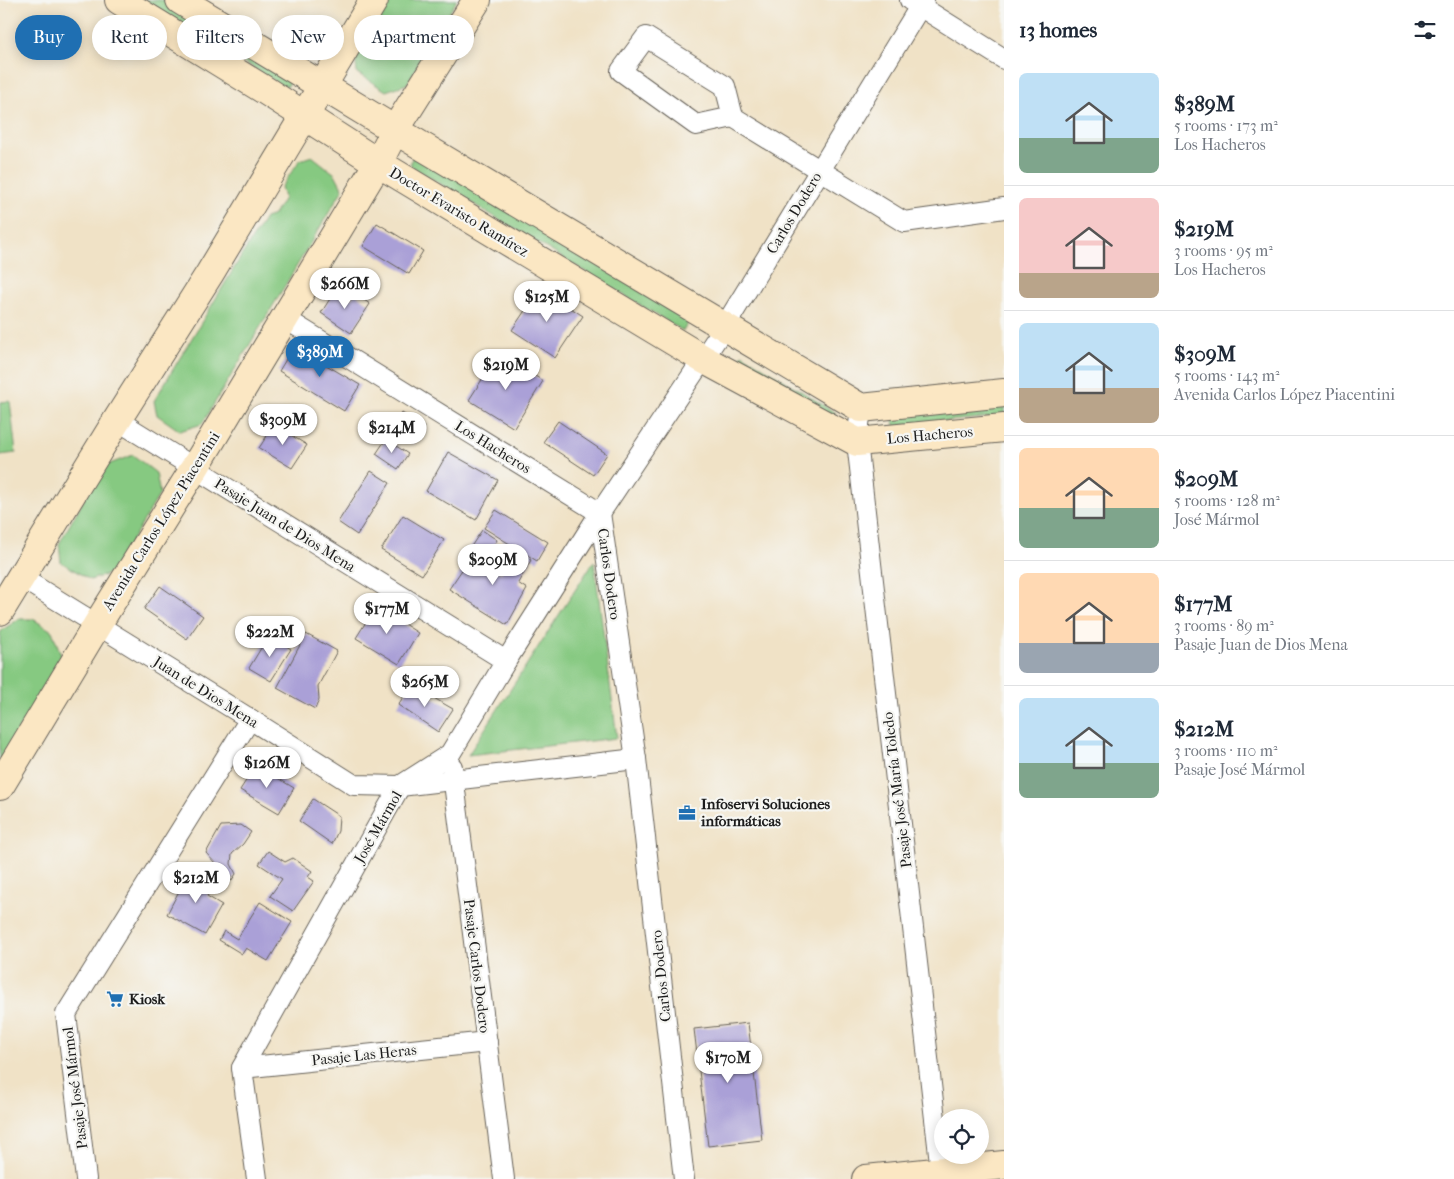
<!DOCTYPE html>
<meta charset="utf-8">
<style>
:root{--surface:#fff;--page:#f6f6f7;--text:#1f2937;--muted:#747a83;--line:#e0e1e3;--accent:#1f6fb2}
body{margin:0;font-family:"IM FELL French Canon",serif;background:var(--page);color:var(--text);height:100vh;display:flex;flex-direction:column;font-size:19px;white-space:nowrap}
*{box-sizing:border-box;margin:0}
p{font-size:16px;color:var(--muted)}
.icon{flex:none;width:28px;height:28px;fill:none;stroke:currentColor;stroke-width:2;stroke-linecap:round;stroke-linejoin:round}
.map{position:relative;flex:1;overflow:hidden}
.panel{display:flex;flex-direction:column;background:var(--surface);width:450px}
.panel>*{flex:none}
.guide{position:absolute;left:15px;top:15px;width:475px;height:45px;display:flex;gap:10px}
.buttons{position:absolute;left:934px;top:1109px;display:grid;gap:10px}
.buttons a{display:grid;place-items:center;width:55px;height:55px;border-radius:50%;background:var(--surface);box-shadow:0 2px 12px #0003;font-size:25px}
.price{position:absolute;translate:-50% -42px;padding:0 11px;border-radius:18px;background:#fff;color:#222;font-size:16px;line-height:32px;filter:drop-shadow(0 1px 2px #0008)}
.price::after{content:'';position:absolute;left:50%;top:30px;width:15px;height:11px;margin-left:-8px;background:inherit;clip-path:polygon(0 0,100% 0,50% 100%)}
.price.active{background:var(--accent);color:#fff}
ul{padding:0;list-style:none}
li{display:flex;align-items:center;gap:15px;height:125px;padding:0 15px}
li+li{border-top:1px solid var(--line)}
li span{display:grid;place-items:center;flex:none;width:140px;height:100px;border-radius:8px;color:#555}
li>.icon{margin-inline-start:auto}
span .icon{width:60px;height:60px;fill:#fffc;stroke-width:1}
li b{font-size:21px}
h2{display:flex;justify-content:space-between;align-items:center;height:60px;padding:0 15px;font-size:21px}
.pill{padding:0 18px;border-radius:22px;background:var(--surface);box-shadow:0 2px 12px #0003;font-size:18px;line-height:45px}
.pill.active{background:var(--accent);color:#fff}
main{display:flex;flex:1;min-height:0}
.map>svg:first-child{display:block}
.green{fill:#86c981;stroke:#51724e}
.building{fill:#aaa0d7}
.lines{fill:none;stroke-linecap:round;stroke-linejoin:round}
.street-casing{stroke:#666158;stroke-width:22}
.secondary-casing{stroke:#666158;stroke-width:30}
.street{stroke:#fff;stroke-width:20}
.secondary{stroke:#fbe7c3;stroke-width:28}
.labels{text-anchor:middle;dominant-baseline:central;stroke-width:4.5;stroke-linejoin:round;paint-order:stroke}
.street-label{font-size:15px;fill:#1c1c1c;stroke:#f6f6f2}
.poi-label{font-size:15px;font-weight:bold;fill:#1c1c1c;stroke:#f6f6f2;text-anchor:start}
</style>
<main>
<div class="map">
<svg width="1004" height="1179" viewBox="0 0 1004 1179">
<rect width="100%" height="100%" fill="#f6f6f2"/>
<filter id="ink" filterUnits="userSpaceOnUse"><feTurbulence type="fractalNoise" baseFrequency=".02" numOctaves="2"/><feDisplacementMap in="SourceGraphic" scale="10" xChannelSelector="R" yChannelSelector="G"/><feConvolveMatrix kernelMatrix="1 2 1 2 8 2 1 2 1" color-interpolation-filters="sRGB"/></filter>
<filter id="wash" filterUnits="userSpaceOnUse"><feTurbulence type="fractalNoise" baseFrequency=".0096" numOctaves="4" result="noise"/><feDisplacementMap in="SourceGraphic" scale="20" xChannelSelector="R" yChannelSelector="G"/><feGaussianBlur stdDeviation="1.12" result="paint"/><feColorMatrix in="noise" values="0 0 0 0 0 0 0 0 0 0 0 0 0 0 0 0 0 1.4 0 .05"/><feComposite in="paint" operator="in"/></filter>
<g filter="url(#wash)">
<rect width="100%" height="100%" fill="#f0e2c6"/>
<g class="green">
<path d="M142 0H164L288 75 291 79 288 86H283Z"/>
<path d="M389 0H457L407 84 386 91 357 73 355 55Z"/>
<path d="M417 154 694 315 683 331 411 166C410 160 412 157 417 154Z"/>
<path d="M312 156 335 174 343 189 202 424 180 431 157 415 154 401 245 250 265 218 274 215 284 198 281 187 300 160Z"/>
<path d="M742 354 836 413 829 422 735 367Z"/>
<path d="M10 401 16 453 0 455V402Z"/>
<path d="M1004 403V416L895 426 891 415Z"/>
<path d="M133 455 156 473 160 494 112 573 90 580 61 562 59 544 102 467Z"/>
<path d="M594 561 617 738 468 755Z"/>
<path d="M19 619H33L52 631 62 657 0 760V634L2 630Z"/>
</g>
<g id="blocks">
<g class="building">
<path d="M377 223 423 251 409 274 363 246Z"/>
<path d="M338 286 343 294 351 299 355 294 370 304 351 333 321 313Z"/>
<path d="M540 288 583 316 555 358 512 330Z"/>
<path d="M294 346 360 385 344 411 279 371Z"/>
<path d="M499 353 543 381 514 428 469 400Z"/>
<path d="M402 413 424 427 413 444 392 430Z"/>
<path d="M558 421 607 454 593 475 543 442Z"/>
<path d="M274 425 307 445 292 468 259 448Z"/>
<path d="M386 439 408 454 398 469 376 454Z"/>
<path d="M448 452 498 480 476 520 426 491Z"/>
<path d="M371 471 390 483 357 535 338 522Z"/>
<path d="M496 510 548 542 537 561 484 528Z"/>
<path d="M403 515 444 540 422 575 381 550Z"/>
<path d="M482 530 497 540 484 561 468 551Z"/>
<path d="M514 550 531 560 518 583 527 589 507 625 449 589 472 555 501 573Z"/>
<path d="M160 586 203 616 187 639 144 609Z"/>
<path d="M376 606 418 633 399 664 356 638Z"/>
<path d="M306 634 337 651 318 686 319 700 315 709 277 688Z"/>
<path d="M269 635 291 649 271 681 249 668Z"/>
<path d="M411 685 453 709 438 732 398 705Z"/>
<path d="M256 765 294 788 279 813 240 790Z"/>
<path d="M313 799 339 816 338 831 332 844 299 821Z"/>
<path d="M241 825 251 832 243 844 232 854 231 864 236 874 231 881 220 873 216 864 206 853 221 826Z"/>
<path d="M268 851 285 862 293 858 312 871 308 877 314 881 293 911 270 896 282 879 259 864Z"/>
<path d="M197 870 219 883 211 890 207 896 222 905 205 935 167 914 179 891 192 879 199 881 194 876Z"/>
<path d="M260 902 292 922 268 961 246 948 242 954 219 940 224 931 237 939Z"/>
<path d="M748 1023 762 1140 708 1146 694 1029Z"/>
</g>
</g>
</g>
<g filter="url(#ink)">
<use href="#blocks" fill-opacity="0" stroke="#666158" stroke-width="1"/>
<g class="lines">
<g class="street-casing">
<g id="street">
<path d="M910 0 1004 59"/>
<path d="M733 117 696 125 621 71 646 37 725 86 733 117 904 222 1004 208"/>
<path d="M284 318 600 513"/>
<path d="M861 408 857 442 941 1171"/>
<path d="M117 420 506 661"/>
<path d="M600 513 636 759 684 1179"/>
<path d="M20 577 250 719 354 785 400 786 636 759"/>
<path d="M452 767 504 1179"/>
<path d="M242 1068 487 1042"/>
<path d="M86 1179 66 1014 250 719"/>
<path d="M257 1179 242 1068 400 786 450 754 506 661 600 513 725 326 924 0"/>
</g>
</g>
<g class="secondary-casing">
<g id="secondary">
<path d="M119 0 263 89 378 163 703 359 857 442 1004 428"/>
<path d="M180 0 395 130 861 408 1004 393"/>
<path d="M0 611 117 420 210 273 374 0"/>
<path d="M0 786 97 625 194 469 378 163 395 130 477 0"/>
<path d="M866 1179 1004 1165"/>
</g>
</g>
<use href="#street" class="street"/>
<use href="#secondary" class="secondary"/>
</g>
</g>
<defs>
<g id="office-bare" transform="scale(1.35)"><path d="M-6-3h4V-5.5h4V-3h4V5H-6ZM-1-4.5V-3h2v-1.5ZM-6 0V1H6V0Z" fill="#1f6fb2" stroke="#f6f6f2" stroke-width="2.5" paint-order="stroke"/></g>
<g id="supermarket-bare" transform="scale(1.35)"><path d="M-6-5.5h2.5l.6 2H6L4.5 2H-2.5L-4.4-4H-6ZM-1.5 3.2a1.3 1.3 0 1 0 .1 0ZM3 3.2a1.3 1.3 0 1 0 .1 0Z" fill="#1f6fb2" stroke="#f6f6f2" stroke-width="2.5" paint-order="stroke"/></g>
</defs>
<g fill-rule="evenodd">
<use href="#office-bare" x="687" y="813"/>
<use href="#supermarket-bare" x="115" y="999"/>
</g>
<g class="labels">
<g class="street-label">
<text transform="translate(459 212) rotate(31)">Doctor Evaristo Ramírez</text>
<text transform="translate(794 213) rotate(-59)">Carlos Dodero</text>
<text transform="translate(930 435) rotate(-5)">Los Hacheros</text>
<text transform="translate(493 447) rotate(32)">Los Hacheros</text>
<text transform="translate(161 521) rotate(-58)">Avenida Carlos López Piacentini</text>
<text transform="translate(285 525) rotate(32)">Pasaje Juan de Dios Mena</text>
<text transform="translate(609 574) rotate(82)">Carlos Dodero</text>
<text transform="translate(206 692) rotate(32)">Juan de Dios Mena</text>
<text transform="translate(897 790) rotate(-97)">Pasaje José María Toledo</text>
<text transform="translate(378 827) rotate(-60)">José Mármol</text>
<text transform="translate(477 966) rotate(83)">Pasaje Carlos Dodero</text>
<text transform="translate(661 976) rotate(-96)">Carlos Dodero</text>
<text transform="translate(364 1055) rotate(-6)">Pasaje Las Heras</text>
<text transform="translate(75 1088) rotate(-97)">Pasaje José Mármol</text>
</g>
<g class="poi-label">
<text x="701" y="804">Infoservi Soluciones<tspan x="701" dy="17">informáticas</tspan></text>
<text x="129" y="999">Kiosk</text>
</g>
</g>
</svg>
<div class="buttons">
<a><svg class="icon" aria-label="locate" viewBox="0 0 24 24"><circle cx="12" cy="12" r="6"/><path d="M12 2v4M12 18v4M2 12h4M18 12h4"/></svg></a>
</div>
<b class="price" style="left:345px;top:310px">$266M</b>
<b class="price" style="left:547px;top:323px">$125M</b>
<b class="price active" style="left:320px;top:378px">$389M</b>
<b class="price" style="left:506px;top:391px">$219M</b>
<b class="price" style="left:283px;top:446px">$309M</b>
<b class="price" style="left:392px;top:454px">$214M</b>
<b class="price" style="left:493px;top:586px">$209M</b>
<b class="price" style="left:387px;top:635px">$177M</b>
<b class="price" style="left:270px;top:658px">$222M</b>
<b class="price" style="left:425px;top:708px">$265M</b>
<b class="price" style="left:267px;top:789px">$126M</b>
<b class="price" style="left:196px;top:904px">$212M</b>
<b class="price" style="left:728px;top:1084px">$170M</b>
<div class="guide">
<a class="pill active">Buy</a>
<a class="pill">Rent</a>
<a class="pill">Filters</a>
<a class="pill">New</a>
<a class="pill">Apartment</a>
</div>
</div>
<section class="panel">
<h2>13 homes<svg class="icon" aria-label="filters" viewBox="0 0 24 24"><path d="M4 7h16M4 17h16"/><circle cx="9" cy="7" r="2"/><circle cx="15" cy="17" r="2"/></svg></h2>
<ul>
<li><span style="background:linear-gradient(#bfe0f5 65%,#7fa58c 0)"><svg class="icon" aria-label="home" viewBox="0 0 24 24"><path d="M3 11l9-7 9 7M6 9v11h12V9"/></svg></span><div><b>$389M</b><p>5 rooms · 173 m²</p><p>Los Hacheros</p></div></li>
<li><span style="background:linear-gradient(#f6c9c9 75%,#b9a48a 0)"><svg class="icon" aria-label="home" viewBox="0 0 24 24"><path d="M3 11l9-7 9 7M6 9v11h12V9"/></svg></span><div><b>$219M</b><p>3 rooms · 95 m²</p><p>Los Hacheros</p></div></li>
<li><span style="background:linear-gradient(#bfe0f5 65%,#b9a48a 0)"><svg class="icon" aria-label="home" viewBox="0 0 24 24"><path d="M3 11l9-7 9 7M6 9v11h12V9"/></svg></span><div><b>$309M</b><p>5 rooms · 143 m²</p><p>Avenida Carlos López Piacentini</p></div></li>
<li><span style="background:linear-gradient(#ffd9b3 60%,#7fa58c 0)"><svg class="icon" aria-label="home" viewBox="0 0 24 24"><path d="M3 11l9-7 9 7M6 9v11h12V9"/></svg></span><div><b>$209M</b><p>5 rooms · 128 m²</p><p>José Mármol</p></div></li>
<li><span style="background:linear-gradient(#ffd9b3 70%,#9aa5b1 0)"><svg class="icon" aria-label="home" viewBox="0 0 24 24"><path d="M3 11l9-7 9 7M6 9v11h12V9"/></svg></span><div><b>$177M</b><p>3 rooms · 89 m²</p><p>Pasaje Juan de Dios Mena</p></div></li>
<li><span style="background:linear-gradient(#bfe0f5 65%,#7fa58c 0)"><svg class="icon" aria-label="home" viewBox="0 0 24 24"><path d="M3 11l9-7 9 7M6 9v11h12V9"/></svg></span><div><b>$212M</b><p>3 rooms · 110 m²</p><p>Pasaje José Mármol</p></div></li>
</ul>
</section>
</main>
